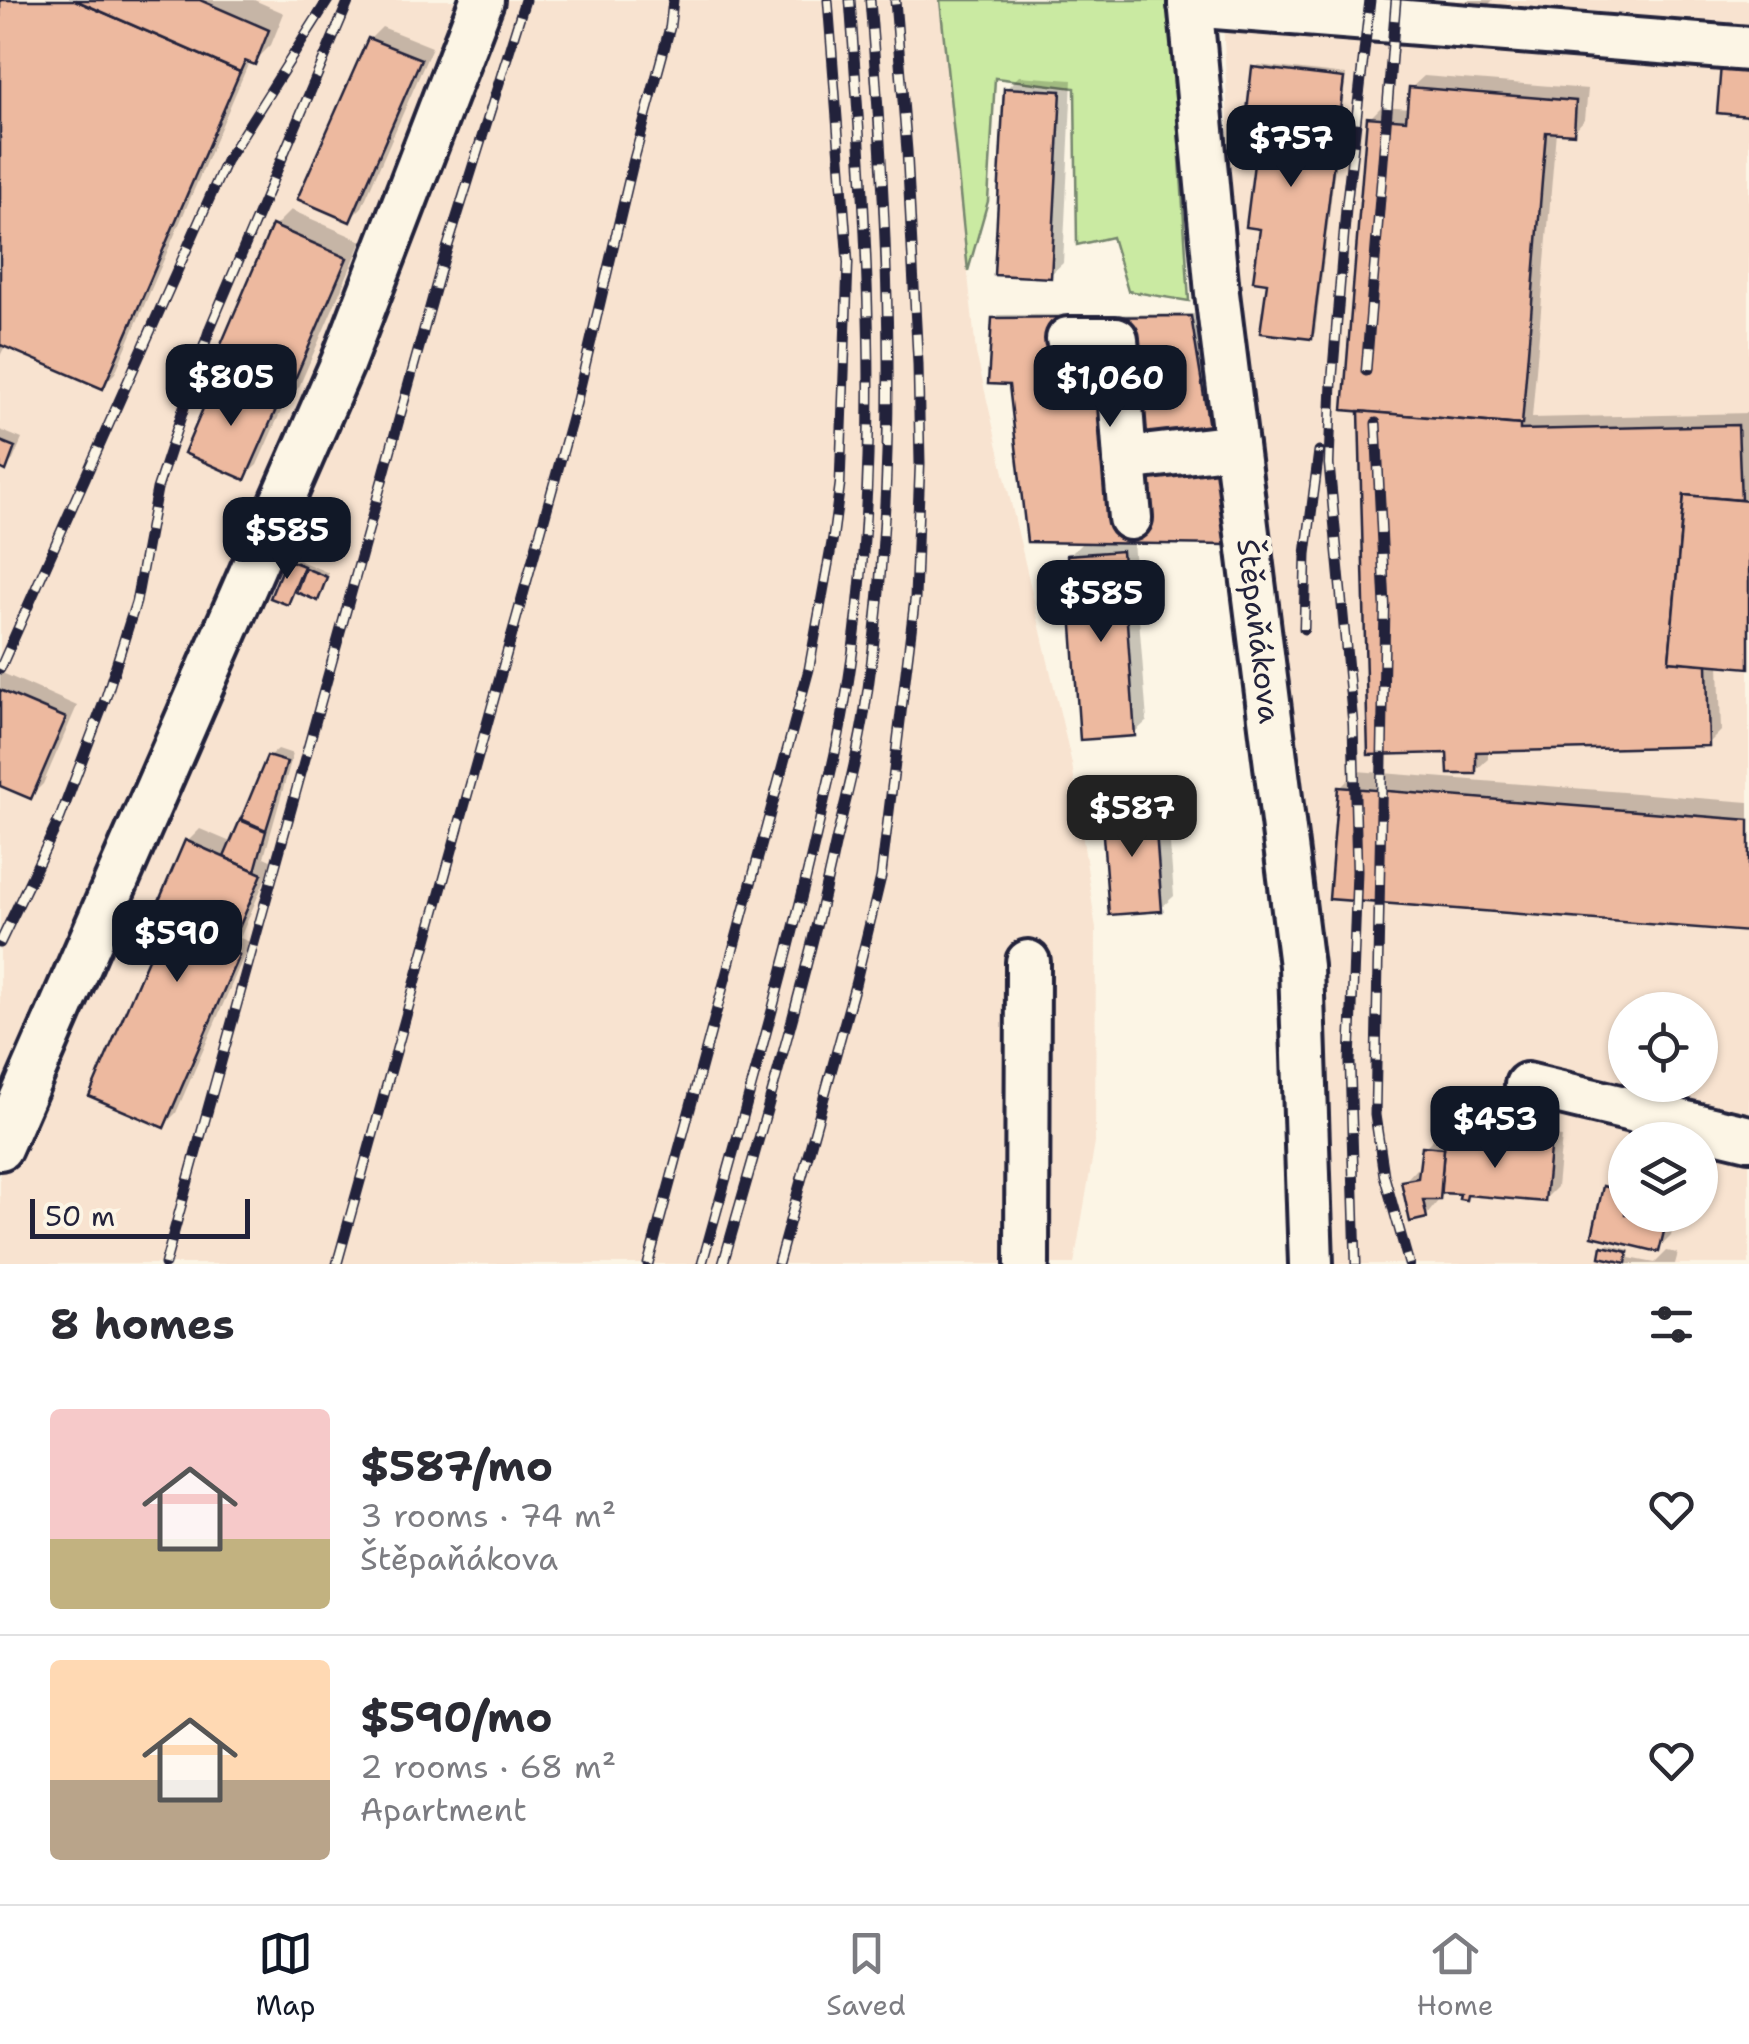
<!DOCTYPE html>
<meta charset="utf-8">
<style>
:root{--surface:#fff;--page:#f2f2f3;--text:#2b2b33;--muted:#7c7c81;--line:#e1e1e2;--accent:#111827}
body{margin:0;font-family:"Shantell Sans",sans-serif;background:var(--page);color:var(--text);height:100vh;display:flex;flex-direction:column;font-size:38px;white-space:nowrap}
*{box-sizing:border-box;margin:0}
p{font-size:32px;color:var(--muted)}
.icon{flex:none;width:55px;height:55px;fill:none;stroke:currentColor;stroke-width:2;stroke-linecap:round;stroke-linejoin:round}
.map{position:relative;height:1264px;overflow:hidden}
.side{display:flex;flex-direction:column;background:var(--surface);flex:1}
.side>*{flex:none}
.controls{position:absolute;left:1608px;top:992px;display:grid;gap:20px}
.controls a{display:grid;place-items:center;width:110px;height:110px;border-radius:50%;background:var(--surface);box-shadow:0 2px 8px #0004;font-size:50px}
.scale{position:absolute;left:30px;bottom:25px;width:220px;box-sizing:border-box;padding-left:10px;border:5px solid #22223b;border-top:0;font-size:28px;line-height:35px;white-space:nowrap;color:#22223b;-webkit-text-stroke:8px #fcf5e5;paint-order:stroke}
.price{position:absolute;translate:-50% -85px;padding:0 22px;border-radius:20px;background:var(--accent);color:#fff;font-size:32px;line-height:65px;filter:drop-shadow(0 2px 5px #0008)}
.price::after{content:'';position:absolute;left:50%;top:60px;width:30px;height:22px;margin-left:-15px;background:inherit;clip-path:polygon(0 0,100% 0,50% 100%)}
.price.on{background:#222;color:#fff}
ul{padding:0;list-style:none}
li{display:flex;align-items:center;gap:30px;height:250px;padding:0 50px}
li+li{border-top:2px solid var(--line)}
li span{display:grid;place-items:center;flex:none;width:280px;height:200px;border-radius:10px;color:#555}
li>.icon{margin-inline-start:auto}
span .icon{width:120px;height:120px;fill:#fffc;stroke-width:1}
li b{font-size:42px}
h2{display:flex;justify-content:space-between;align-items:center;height:120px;padding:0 50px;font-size:42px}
.tabs{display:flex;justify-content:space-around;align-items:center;height:140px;border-top:2px solid var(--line);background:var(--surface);font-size:28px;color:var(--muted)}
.tabs a{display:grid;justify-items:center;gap:5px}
.tabs .on{color:var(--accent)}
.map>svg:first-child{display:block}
.built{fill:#f8e3d0;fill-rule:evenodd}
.green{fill:#caeaa2;stroke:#76866e;stroke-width:2.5}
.shadow{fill:#0003}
.building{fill:#edb99f;stroke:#22223b;stroke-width:2.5}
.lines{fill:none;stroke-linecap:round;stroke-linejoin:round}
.minor-casing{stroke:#22223b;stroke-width:50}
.minor{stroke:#fcf5e5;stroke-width:42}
.rail-casing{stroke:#22223b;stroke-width:11}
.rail{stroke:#fcf5e5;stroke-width:8;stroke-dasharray:22;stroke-linecap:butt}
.labels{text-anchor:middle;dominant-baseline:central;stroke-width:9;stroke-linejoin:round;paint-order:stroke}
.street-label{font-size:30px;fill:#22223b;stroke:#fcf5e5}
</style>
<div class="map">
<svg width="1749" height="1264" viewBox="0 0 1749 1264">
<rect width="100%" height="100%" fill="#fcf5e5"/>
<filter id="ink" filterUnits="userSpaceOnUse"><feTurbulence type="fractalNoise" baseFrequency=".01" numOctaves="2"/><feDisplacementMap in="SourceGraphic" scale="20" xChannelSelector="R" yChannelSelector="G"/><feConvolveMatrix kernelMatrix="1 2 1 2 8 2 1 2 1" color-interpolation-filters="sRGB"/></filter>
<g filter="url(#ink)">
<g class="built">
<path d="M0 0H940L976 353 1072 764 1096 929 1095 1143 1074 1264H0Z"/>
<path d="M1380 0H1749V33Z"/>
<path d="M1223 21 1749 64V1264H1331L1319 952 1235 264ZM1625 1010H1700V1085H1625ZM1625 1140H1700V1215H1625Z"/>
</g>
<path class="green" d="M940 0H1170L1189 301 1128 291 1112 237 1077 245 1075 88 995 78 988 201 968 271Z"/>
<g class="shadow">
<path d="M0 0H254L284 13 271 45 254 62 250 60 115 373 102 386 6 344 0 356Z"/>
<path d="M1467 0H1493L1483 10 1466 8Z"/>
<path d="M382 27 432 47 362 207 350 219 370 39Z"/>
<path d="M1258 65 1346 75 1315 333 1311 337 1270 281 1263 226 1255 68Z"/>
<path d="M1019 76 1072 80 1063 263 1050 275 1006 89Z"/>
<path d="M1424 76 1588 89 1585 119 1573 132 1556 131 1532 418 1749 413V665L1719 663 1721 731 1708 744 1488 750V759L1475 771 1370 118 1382 106 1410 108 1411 88Z"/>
<path d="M291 210 362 241 299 387 285 402 257 465 244 477 218 380 274 227Z"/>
<path d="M1194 314 1230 539 1133 541 1147 721 1134 733 1069 556 1085 540 1011 383 994 319 998 315Z"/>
<path d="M0 430 22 439 13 460 5 468 0 466Z"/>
<path d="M291 557 329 573 317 598 295 589 287 602 288 560Z"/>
<path d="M0 672 77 706 43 784 31 796 0 783Z"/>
<path d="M278 749 293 754 264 857 273 861 240 938 250 942 176 1113 164 1125 167 921 187 842 200 829 233 843 269 757Z"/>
<path d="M1357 771 1749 802V930L1340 788Z"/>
<path d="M1166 793 1174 896 1161 908 1104 810 1116 797Z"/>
<path d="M1460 1128 1562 1137 1557 1187 1545 1199 1470 1193 1465 1197 1462 1192 1446 1191 1426 1216 1404 1182 1416 1169 1422 1168 1425 1147 1437 1135 1452 1136Z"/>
<path d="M1618 1175 1625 1177V1215H1676L1671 1236 1658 1249 1595 1234 1605 1187Z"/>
<path d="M1608 1244 1630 1250 1629 1258 1655 1263 1667 1251 1678 1253 1675 1264H1623L1627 1260 1603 1255Z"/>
</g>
<g class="building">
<path d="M0 0H75L240 72 103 389 1 345 0 347Z"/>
<path d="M75 0H200L269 30 255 65 245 61 240 72Z"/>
<path d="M368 38 421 59 350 222 297 199Z"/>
<path d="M1721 65 1749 67V116L1717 113Z"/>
<path d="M1252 67 1344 78 1312 339 1260 333 1267 283 1253 281 1260 229 1246 227 1256 148 1243 147Z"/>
<path d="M1409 87 1576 101 1574 134 1546 132 1522 425 1343 410 1367 117 1406 120Z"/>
<path d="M1004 88 1061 91 1051 278 994 275Z"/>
<path d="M272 225 347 258 283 407 208 375Z"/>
<path d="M1191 316 1228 545 1027 542 1009 385 988 384 992 318Z"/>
<path d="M216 378 278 405 245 480 184 453Z"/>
<path d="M1359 411 1520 425V430L1738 425 1741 500 1684 495 1669 661 1707 664 1709 746 1476 752V774H1448L1447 753 1368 755Z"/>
<path d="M0 441 15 447 6 471 0 468Z"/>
<path d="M1684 495 1749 501V668L1669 661Z"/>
<path d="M1122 551 1135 736 1080 740 1067 555Z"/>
<path d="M286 559 304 566 288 605 270 598Z"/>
<path d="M305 568 327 577 318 601 296 592Z"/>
<path d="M0 690 66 718 31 799 0 786Z"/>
<path d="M267 756 287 762 266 830 241 819Z"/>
<path d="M1338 787 1749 820V932L1329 899Z"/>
<path d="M1154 805 1162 911 1109 915 1101 809Z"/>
<path d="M240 820 266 831 255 871 224 857Z"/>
<path d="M185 840 262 874 229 951 239 955 164 1128 89 1096 164 922 152 917Z"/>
<path d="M1445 1139 1550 1149 1545 1202 1467 1195 1466 1200 1459 1199 1460 1194 1440 1193Z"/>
<path d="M1422 1146 1444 1148 1440 1200H1423L1427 1218 1410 1222 1401 1181 1418 1178Z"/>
<path d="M1603 1186 1625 1191V1215H1668L1659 1252 1592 1236Z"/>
<path d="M1602 1246 1628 1252 1626 1263 1600 1257Z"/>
</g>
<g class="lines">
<g class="minor-casing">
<g id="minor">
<path d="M1190 0 1217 293 1301 966 1311 1264"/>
<path d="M1190 5 1749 49"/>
<path d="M1068 339H1116L1125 459 1236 446"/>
<path d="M1125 459 1130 518"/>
<path d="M1527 1085 1749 1138"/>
<path d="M0 1148 343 362 482 0"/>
<path d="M1027 1264 1028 962"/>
</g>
</g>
<use href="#minor" class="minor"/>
<g class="rail-casing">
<g id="rail">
<path d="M1366 371 1396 0"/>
<path d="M1376 423 1385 606 1375 1115 1384 1175 1409 1264"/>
<path d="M1304 629 1306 554 1319 451"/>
<path d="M0 669 226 161 328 0"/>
<path d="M0 943 60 818 106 697 136 602 157 489 210 328 349 0"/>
<path d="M165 1264 441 268 525 0"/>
<path d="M337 1264 576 404 633 163 670 27 673 0"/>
<path d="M648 1264 809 669 833 537 840 484 848 263 828 0"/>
<path d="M702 1264C743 1116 786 968 820 819 828 782 838 745 844 708 885 474 867 236 850 0"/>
<path d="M723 1264C763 1123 805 984 836 841 846 799 857 758 864 715 901 478 889 239 870 0"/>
<path d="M778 1264 855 985 881 877 915 598 920 464 918 364 907 151 895 0"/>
<path d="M1356 1264 1350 1063 1357 871 1353 724 1329 464 1332 382 1346 209 1370 0"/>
</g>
</g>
<use href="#rail" class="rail"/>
</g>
</g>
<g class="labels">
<g class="street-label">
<text transform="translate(1259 631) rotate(83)">Štěpaňákova</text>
</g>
</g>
</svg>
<div class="controls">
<a><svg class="icon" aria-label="locate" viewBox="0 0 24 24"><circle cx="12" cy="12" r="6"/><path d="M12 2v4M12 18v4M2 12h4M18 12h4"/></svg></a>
<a><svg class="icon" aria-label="layers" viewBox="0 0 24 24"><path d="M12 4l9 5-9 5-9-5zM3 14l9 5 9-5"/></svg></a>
</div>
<div class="scale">50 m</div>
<b class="price" style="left:1291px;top:190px">$757</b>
<b class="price" style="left:231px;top:429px">$805</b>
<b class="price" style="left:1110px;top:430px">$1,060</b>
<b class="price" style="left:287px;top:582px">$585</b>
<b class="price" style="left:1101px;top:645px">$585</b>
<b class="price on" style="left:1132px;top:860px">$587</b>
<b class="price" style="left:177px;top:985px">$590</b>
<b class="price" style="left:1495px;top:1171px">$453</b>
</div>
<section class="side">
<h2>8 homes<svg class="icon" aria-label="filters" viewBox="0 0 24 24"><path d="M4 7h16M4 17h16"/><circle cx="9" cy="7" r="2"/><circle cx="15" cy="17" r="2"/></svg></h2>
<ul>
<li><span style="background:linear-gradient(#f6c9c9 65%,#c2b280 0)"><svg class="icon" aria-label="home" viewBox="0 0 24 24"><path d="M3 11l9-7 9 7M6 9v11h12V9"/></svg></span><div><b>$587/mo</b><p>3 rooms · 74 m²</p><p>Štěpaňákova</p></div><svg class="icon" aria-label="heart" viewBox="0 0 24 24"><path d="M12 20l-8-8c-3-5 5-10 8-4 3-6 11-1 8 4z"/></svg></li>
<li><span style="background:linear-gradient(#ffd9b3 60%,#b9a48a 0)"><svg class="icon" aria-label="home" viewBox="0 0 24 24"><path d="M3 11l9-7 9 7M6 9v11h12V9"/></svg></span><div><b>$590/mo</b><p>2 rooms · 68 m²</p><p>Apartment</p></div><svg class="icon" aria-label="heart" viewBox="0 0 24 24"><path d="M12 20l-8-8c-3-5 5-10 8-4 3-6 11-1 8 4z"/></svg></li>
</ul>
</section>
<nav class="tabs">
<a class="on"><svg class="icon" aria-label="map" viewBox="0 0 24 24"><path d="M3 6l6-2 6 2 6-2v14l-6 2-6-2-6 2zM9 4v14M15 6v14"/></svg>Map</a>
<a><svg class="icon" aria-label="saved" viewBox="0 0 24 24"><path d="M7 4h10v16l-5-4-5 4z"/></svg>Saved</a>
<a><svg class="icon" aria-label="home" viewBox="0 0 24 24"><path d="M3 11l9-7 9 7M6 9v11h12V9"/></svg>Home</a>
</nav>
